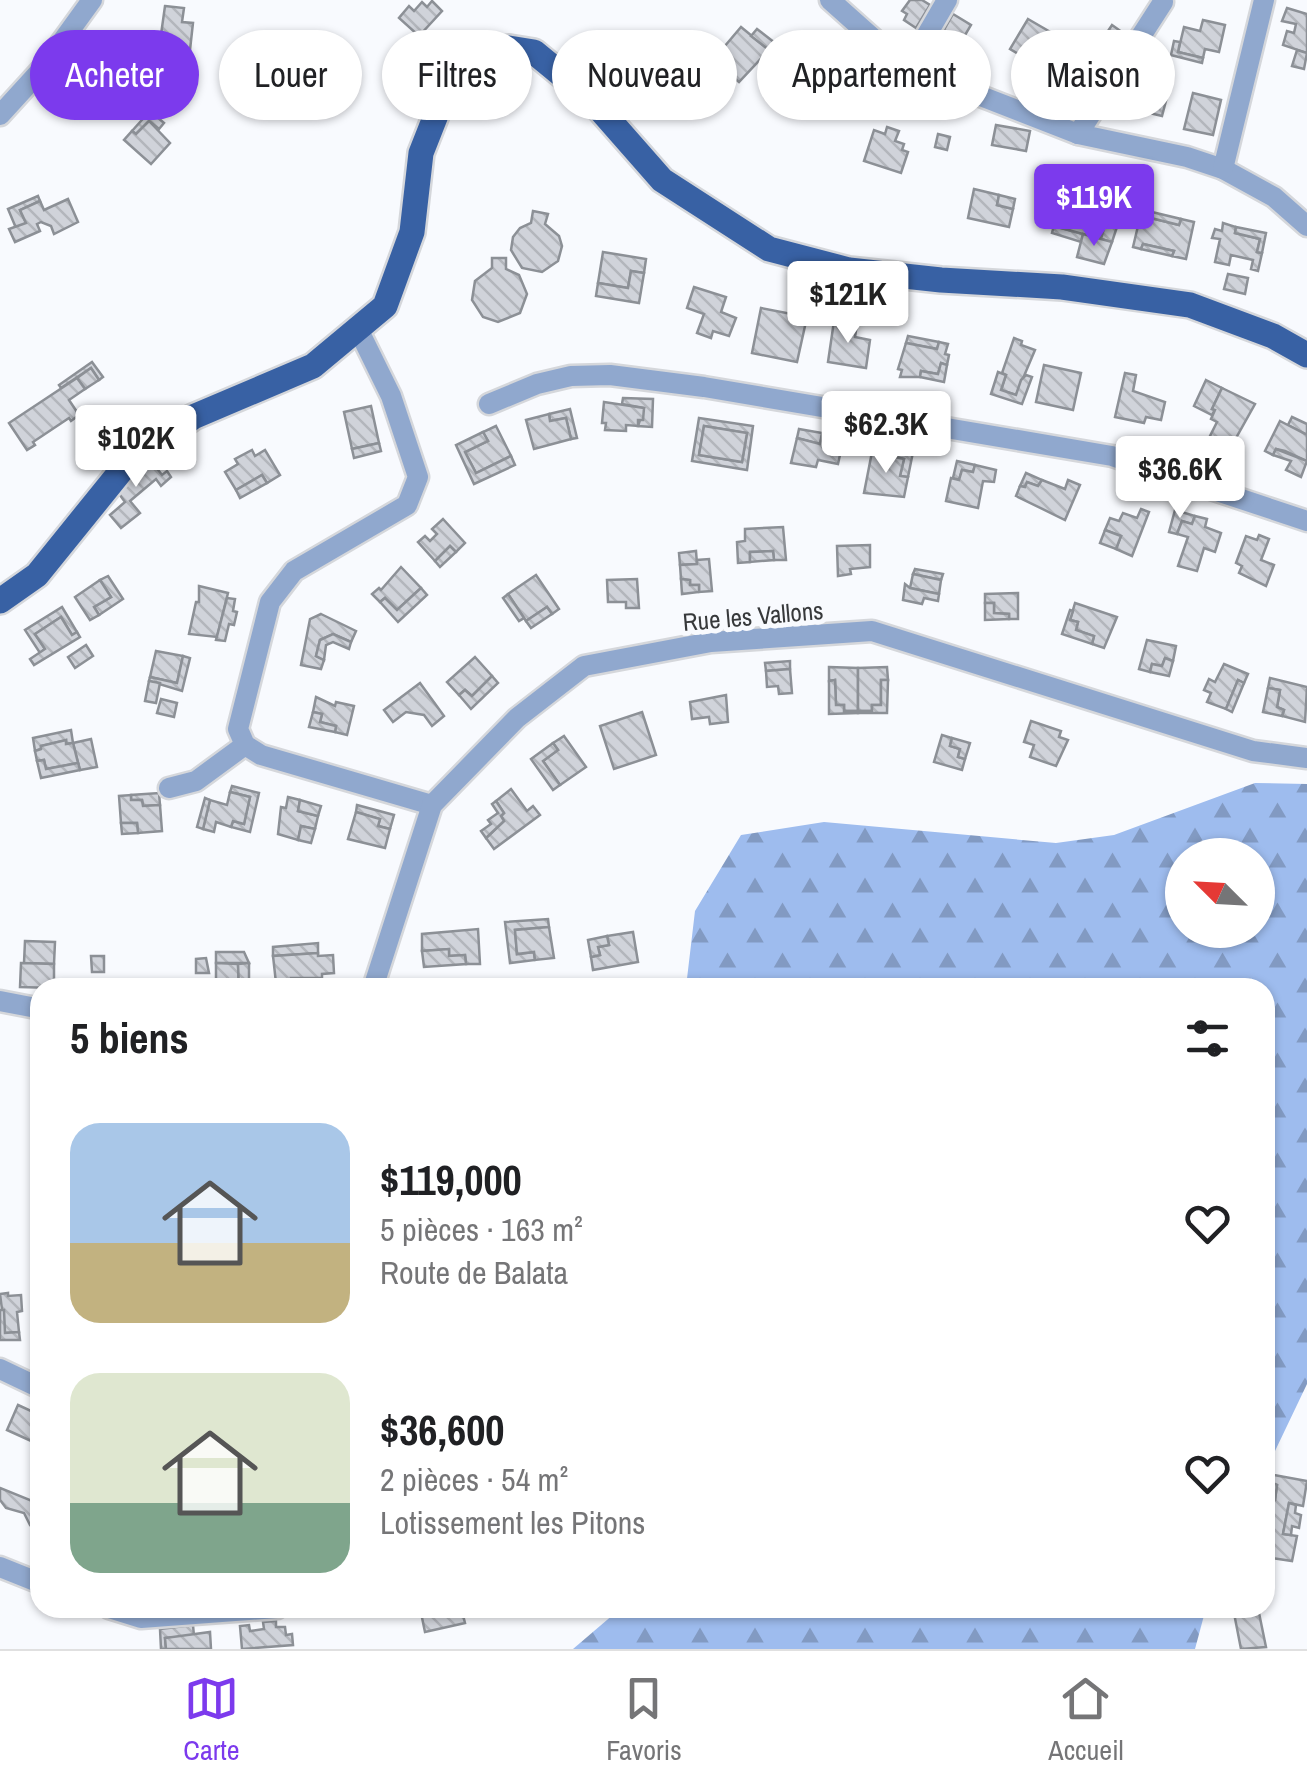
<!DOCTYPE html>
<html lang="fr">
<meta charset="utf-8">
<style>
:root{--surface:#fff;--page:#f2f2f2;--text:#202124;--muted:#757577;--line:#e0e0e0;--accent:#7c3aed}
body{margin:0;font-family:"Archivo Narrow",sans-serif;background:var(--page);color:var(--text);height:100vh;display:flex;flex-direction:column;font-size:38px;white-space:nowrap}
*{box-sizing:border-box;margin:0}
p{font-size:32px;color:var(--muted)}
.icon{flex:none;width:55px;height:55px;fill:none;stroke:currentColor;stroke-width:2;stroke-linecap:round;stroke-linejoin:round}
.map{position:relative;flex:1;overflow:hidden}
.panel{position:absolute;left:30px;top:978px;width:1245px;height:640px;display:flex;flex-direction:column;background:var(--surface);border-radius:30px;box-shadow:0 2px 8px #0004}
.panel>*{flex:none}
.hud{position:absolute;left:30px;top:30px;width:1248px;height:90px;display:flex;gap:20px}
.needle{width:65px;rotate:294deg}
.tools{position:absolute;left:1165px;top:838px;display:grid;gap:20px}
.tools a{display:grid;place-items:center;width:110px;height:110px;border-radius:50%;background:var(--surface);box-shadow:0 2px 8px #0004;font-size:50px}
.price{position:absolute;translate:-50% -85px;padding:0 22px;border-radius:10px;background:#fff;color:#222;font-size:32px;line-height:65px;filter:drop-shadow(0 2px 5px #0008)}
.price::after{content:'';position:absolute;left:50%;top:60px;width:30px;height:22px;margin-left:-15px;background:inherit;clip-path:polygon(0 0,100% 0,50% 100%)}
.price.on{background:var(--accent);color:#fff}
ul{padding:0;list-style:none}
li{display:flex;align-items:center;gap:30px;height:250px;padding:0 40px}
li span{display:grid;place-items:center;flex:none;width:280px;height:200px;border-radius:30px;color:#555}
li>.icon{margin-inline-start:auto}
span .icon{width:120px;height:120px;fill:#fffc;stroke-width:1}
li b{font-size:42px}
h2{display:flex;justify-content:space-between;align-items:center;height:120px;padding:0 40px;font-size:42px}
.pill{padding:0 35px;border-radius:45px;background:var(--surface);box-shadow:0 2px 8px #0004;font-size:35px;line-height:90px}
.pill.on{background:var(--accent);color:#fff}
.tabs{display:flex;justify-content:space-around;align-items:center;height:140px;border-top:2px solid var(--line);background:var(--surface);font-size:28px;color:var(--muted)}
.tabs a{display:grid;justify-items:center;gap:5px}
.tabs .on{color:var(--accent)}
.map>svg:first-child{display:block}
.forest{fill:url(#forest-firs);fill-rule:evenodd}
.building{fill:url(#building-back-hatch);stroke:#8c9096;stroke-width:2.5;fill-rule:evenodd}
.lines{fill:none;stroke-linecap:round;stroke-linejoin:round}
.minor-casing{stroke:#d5d7db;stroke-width:25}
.major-casing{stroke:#d5d7db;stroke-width:30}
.minor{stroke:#90a8ce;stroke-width:20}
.major{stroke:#3861a4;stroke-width:25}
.labels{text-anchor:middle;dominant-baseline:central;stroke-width:10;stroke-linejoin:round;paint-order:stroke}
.street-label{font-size:25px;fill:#37393b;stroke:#f8fafe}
</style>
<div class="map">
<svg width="1307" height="1649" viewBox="0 0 1307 1649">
<defs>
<pattern id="forest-firs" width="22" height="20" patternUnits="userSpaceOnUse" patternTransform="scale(2.5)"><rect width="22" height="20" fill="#9ebcee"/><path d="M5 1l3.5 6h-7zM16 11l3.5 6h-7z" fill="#829ac2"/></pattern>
<pattern id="building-back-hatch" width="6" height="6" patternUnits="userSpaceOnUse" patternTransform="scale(2.5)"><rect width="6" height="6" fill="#d0d3da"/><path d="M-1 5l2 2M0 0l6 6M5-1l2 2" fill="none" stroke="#b3b6bc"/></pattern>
</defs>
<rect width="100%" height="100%" fill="#f8fafe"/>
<g class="forest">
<path d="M1255 783 1307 784V1384L1265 1472V988L686 987 695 911 741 835 824 822 1056 843 1114 835ZM1182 855H1258V930H1182Z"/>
<path d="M621 1608H1206L1195 1649H573Z"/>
</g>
<g class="building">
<path d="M910 0H922L930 5 916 28 904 20 907 14 902 11Z"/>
<path d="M432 1 442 11 419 36 399 18 409 6 414 11 422 2 427 7Z"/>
<path d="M165 6 184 8 182 22 193 23 190 50 178 48 177 58 158 56Z"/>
<path d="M1287 8 1307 14V53L1283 45 1287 31 1294 33 1296 24 1282 21Z"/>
<path d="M953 14 971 25 958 47 964 50 959 58 943 48 947 42 940 37Z"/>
<path d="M1028 19 1064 40 1045 70 1010 49Z"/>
<path d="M1203 20 1225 25 1219 52 1205 49 1203 58 1178 52 1184 27 1200 31Z"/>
<path d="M1112 25 1129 37 1109 72 1086 56 1094 43 1098 46Z"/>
<path d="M741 27 769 50 739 82 713 60Z"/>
<path d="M757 29 775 43 769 50 751 36Z"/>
<path d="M1174 41 1180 42 1178 52 1203 58 1202 63 1171 55Z"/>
<path d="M1297 50 1307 53 1304 69 1292 66Z"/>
<path d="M1065 55 1078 63 1062 88 1053 82 1048 90 1036 84 1053 57 1060 61Z"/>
<path d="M806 70 852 84 848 100 839 98 842 87 810 79 805 96 799 94Z"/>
<path d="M810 79 842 87 835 112 803 102Z"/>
<path d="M1133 80 1169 88 1167 97 1157 95 1155 105 1128 103Z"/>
<path d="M1193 93 1221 100 1213 135 1184 129Z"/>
<path d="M1157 95 1167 97 1162 116 1137 110 1139 102 1155 105Z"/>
<path d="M150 111 164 123 159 129 149 121 136 134 132 131Z"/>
<path d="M149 121 170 143 151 164 124 140 132 131 136 134Z"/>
<path d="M996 125 1030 131 1026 151 992 145Z"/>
<path d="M887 127 899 131 895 141 904 144 902 150 908 152 901 173 864 161 874 130 885 134Z"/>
<path d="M938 134 950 137 947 150 935 147Z"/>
<path d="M974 189 999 195 997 205 1013 209 1009 227 968 218Z"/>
<path d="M999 195 1015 199 1013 209 997 205Z"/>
<path d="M38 196 40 201 20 210 26 223 16 228 8 209Z"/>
<path d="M68 199 78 222 54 234 51 226 41 222 37 224 40 231 15 242 9 229 26 223 20 210 40 201 44 210Z"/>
<path d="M1061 200 1109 212 1107 218 1067 206 1061 228 1083 234 1081 242 1052 233Z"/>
<path d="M1067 206 1107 218 1101 239 1061 228Z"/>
<path d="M1142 209 1152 212 1151 218 1179 225 1181 219 1194 222 1186 259 1172 256 1174 251 1143 244 1141 249 1133 247Z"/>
<path d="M533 211 548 214 545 224 559 236 562 246 558 261 542 272 522 268 511 250 513 237 520 228 531 223Z"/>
<path d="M1152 212 1181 219 1179 225 1151 218Z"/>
<path d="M1107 218 1119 221 1112 242 1101 239Z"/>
<path d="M1223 223 1236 227 1235 233 1260 239 1257 252 1262 253 1258 271 1251 269 1253 260 1231 255 1229 265 1215 262 1220 239 1212 238 1215 229 1222 231Z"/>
<path d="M1236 227 1266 233 1262 253 1257 252 1260 239 1235 233Z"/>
<path d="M1083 234 1112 242 1104 264 1077 257Z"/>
<path d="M1143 244 1174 251 1172 256 1141 249Z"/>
<path d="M603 252 646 259 644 273 631 271 628 288 598 283Z"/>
<path d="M492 258H506V269L519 275 527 294 520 313 498 322 483 317 472 300 475 281 492 268Z"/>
<path d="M631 271 644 273 639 303 596 296 598 283 628 288Z"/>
<path d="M1228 274 1248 278 1245 294 1224 289Z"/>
<path d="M694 287 726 297 721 312 736 318 729 336 713 331 711 338 697 333 704 314 687 308Z"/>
<path d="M761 308 807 317 797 362 752 353Z"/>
<path d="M834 321 857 324 855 337 870 340 866 368 828 362Z"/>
<path d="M908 336 939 342 937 349 906 343Z"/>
<path d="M1014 338 1022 341 1021 345 1035 350 1016 395 1001 390 1006 375 1002 373Z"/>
<path d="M939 342 948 344 945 354 949 355 947 365 941 363 938 374 921 371 920 377H900L902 370 898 369 906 343 937 349Z"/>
<path d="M92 362 103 377 99 380 91 368 61 388 59 385Z"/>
<path d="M941 363 947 365 944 382 920 377 921 371 938 374Z"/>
<path d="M1044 365 1081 373 1073 410 1036 402Z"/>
<path d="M91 368 99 380 85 389 77 378Z"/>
<path d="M998 372 1006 375 1001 390 1016 395 1021 380 1026 375 1032 377 1022 404 991 394Z"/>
<path d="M1125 373 1136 375 1133 391 1165 402 1161 420 1146 417 1144 423 1115 417Z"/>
<path d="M77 378 85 389 69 400 79 415 71 421 69 418 33 442 35 445 27 450 9 423Z"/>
<path d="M1206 380 1222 388 1212 409 1215 410 1212 415 1194 406Z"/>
<path d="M1222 388 1255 404 1227 454 1206 444 1217 422 1211 419 1215 410 1212 409Z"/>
<path d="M623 398 653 399 652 427 638 426 644 408 622 404Z"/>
<path d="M604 402 644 408 643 420H638V426L626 425V431L605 430 606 423H602Z"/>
<path d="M371 406 379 443 352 449 344 412Z"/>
<path d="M570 409 577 438 571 439 566 418 550 421 549 414Z"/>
<path d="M549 414 550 421 566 418 571 439 534 449 526 420Z"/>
<path d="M1292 417 1307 424V435L1288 425Z"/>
<path d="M699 418 753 426 747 470 692 461ZM704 426 747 433 742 462 699 455Z"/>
<path d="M1280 421 1307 435V461L1285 451 1276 449 1273 455 1265 451Z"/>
<path d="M496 426 511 456 476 473 465 452 488 441 483 432Z"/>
<path d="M704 426 747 433 742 462 699 455Z"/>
<path d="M799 429 822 433 820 444 797 438Z"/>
<path d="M483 432 488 441 465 452 476 473 511 456 515 465 474 484 456 445Z"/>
<path d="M822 436 843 441 838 464 818 460 816 467 791 463 797 438 820 444Z"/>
<path d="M170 438 180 451 159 467 150 455Z"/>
<path d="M379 443 381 451 354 458 352 449Z"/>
<path d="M888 447 913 452 908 477 900 476 904 459 886 455Z"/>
<path d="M1276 449 1307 461 1301 477 1286 470 1291 461 1273 455Z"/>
<path d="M252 450 255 456 265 450 280 475 267 483 262 475 236 490 225 472 238 464 235 459Z"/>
<path d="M872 452 904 459 900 476 908 477 904 497 864 493Z"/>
<path d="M149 458 162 475 167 471 171 477 161 486 156 479 130 501 140 513 121 528 110 515 125 502 114 487Z"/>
<path d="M957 461 975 465 973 472 962 470 959 480 953 478Z"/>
<path d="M975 465 996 470 994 482 983 481 978 508 946 501 951 478 959 480 962 470 973 472Z"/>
<path d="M1026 473 1042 480 1038 486 1027 482 1025 487 1020 486Z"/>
<path d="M262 475 267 483 240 498 236 490Z"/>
<path d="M1042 480 1065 489 1068 480 1080 485 1065 520 1016 496 1020 486 1025 487 1027 482 1038 486Z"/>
<path d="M1141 509 1149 512 1132 556 1116 549 1121 536 1105 530 1110 518 1119 521 1123 513 1137 518Z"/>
<path d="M1175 510 1195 516 1192 524 1182 521 1177 534 1169 532Z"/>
<path d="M1195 516 1207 519 1205 527 1221 533 1215 552 1204 548 1197 571 1178 566 1188 537 1177 534 1182 521 1192 524Z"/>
<path d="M443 519 465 543 456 552 450 546 435 561 418 542 425 536 430 541 437 534 432 529Z"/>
<path d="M783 527 786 560H774L773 551 750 552V562L738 563 737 542 745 541V529Z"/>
<path d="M1105 530 1121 536 1116 549 1100 543Z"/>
<path d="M1259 535 1269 539 1261 560 1274 565 1266 586 1239 573 1242 566 1236 563 1246 536 1257 540Z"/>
<path d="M870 545V567L850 569 851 574 838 576 837 546Z"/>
<path d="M450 546 456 552 440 567 435 561Z"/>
<path d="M696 551 697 564 680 565 679 553Z"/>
<path d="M773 551 774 560 750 562V552Z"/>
<path d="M709 559 712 591 699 592V585H690V580L681 579 680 565 697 564V560Z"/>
<path d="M401 567 421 588 397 610 385 598 380 602 372 594 379 588 381 590Z"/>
<path d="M915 569 943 574 941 580 913 574Z"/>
<path d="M913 574 941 580 939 594 910 588Z"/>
<path d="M536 575 559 609 552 614 547 607 526 621 508 594Z"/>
<path d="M108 576 123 599 99 615 94 607 111 597 100 580Z"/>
<path d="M637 579 639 608H626V602H608L607 580Z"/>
<path d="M681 579 690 580V585H699V592L682 594Z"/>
<path d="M100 580 111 597 94 607 99 615 90 620 75 597Z"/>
<path d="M905 584 910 588 939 594 938 601 924 598 922 604 903 600Z"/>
<path d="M199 586 228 593 217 637 189 634 196 602H199Z"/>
<path d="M421 588 427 595 398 622 380 602 385 598 397 610Z"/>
<path d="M1018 593V619H1009V614L994 613V603H985V594Z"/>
<path d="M508 594 524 618 519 621 503 598Z"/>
<path d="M227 598 235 599 233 611 237 612 234 625 229 624 225 641 216 640Z"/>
<path d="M985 603H994V613L1009 614V619L985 620Z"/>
<path d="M1075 603 1117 617 1104 648 1092 644 1094 636 1076 630 1078 622 1070 620Z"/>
<path d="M62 607 77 632 72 635 61 617 35 634 45 649 40 653 25 630Z"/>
<path d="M547 607 552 614 531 628 526 621Z"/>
<path d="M1070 610 1073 611 1070 620 1078 622 1076 630 1094 636 1092 644 1062 634Z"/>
<path d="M321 614 356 631 351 642 333 634 320 640 316 656 324 660 321 669 301 665 310 619Z"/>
<path d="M61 617 72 635 77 632 80 637 34 665 30 659 45 649 35 634Z"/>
<path d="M333 634 351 642 349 649 333 642 326 645 324 660 316 656 320 640Z"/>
<path d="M1147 640 1176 646 1173 661 1165 658 1162 666 1152 664 1150 672 1139 669Z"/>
<path d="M86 645 93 656 75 668 68 657Z"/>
<path d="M156 651 183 656 177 683 150 677Z"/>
<path d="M183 656 190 658 182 691 149 681 150 677 177 683Z"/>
<path d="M475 657 492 676 472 696 465 690 459 695 447 682Z"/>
<path d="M1165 658 1173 661 1169 676 1150 672 1152 664 1162 666Z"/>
<path d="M790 661V669L766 671 765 663Z"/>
<path d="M1224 664 1248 674 1244 683 1238 680 1226 709 1207 702 1211 693 1204 690 1209 679 1215 682Z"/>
<path d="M829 667 858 668V711H844V705H836L835 680 829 681Z"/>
<path d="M887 667 888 680H881V705H872V711H858V668Z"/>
<path d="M790 669 792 693 779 694 778 686 767 687 766 671Z"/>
<path d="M492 676 498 683 471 709 459 695 465 690 472 696Z"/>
<path d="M1270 678 1307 687 1305 722 1282 716 1284 710 1277 707 1280 690 1268 688Z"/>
<path d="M835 680 836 705H844V711H858V713L829 714V681Z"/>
<path d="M881 680H888L887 713H858V711H872V705H881Z"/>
<path d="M1238 680 1244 683 1232 712 1226 709Z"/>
<path d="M149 681 160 683 156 703 145 701Z"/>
<path d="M420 683 444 716 432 726 424 715 406 712 393 722 384 710Z"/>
<path d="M1268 688 1280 690 1277 707 1284 710 1282 716 1263 712Z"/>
<path d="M726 695 728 722 710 724 709 717 692 719 690 702Z"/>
<path d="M316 697 335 706 336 702 354 706 347 735 335 732 336 726 320 722 322 714 313 712Z"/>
<path d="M161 699 177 703 174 717 157 713Z"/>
<path d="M313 712 322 714 320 722 336 726 335 732 309 727Z"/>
<path d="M642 712 656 755 614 769 600 726Z"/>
<path d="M1031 721 1061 731 1059 737 1068 740 1056 766 1030 757 1034 745 1024 742Z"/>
<path d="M71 730 73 743 66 744V740L41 746V749L35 751 33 738Z"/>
<path d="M942 735 952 738 950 746 960 749 958 757 965 759 962 770 934 762Z"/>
<path d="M564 736 586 767 560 785 543 761 558 750 553 743Z"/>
<path d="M952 738 970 743 965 759 958 757 960 749 950 746Z"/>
<path d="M91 739 97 767 80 770 73 743Z"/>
<path d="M66 740V744L73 743 78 763 46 769 44 760 37 761 35 751 41 749V746Z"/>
<path d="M553 743 558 750 543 761 560 785 553 790 531 759Z"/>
<path d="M44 760 46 769 78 763 80 770 41 778 37 761Z"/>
<path d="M232 786 259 793 250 832 231 827 233 821 244 824 250 797 230 792Z"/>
<path d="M511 789 527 811 533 806 540 815 494 849 486 838 504 821 501 816 504 813 496 801Z"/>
<path d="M230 792 250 797 244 824 233 821 231 827 216 822 214 832 203 829 210 800 227 805Z"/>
<path d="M159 793 160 805 143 806 142 800H131V795Z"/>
<path d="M131 795V800H142L143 806 160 805 162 831 138 833 137 823H121L119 796Z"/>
<path d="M288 797 300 800 298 811 318 816 315 829 301 826 298 840 278 834 281 807 286 808Z"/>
<path d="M205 798 210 800 203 829 197 827Z"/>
<path d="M300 800 321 806 318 816 298 811Z"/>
<path d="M496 801 504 813 501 816 504 821 486 838 481 831 491 824 488 820 498 813 492 804Z"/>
<path d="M357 805 394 815 390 829 378 826 380 819 356 812Z"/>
<path d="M356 812 380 819 378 826 390 829 385 848 348 839Z"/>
<path d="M121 823H137L138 833 122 834Z"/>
<path d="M301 826 315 829 311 843 298 840Z"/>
<path d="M548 919 549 927 515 930 517 954 534 952 535 960 510 963 505 922Z"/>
<path d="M549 927 554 958 535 960 534 952 517 954 515 930Z"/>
<path d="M478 929 480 964H466L465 955 449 956V949L422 951V934Z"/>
<path d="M633 932 638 962 593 970 591 957 600 955 598 947 609 945 607 936Z"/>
<path d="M607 936 609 945 598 947 600 955 591 957 588 940Z"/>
<path d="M25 941 55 942 54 964 24 963Z"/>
<path d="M318 943V953L273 956V947Z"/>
<path d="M449 949V956L465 955 466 964 424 967 422 951Z"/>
<path d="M216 952H244L249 963H216Z"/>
<path d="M318 953V956L333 955 334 973 322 974V978H291L292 982 276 983 273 956Z"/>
<path d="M91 956H104V972H92Z"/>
<path d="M206 958 209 973H196V959Z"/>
<path d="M21 963 54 964V988L20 987Z"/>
<path d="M216 963 238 964 239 988H216Z"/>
<path d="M249 963V988H239L238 964Z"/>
<path d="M8 1293V1296L21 1295 22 1311 17 1312 19 1332 5 1333 0 1294Z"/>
<path d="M0 1310H4L5 1333 19 1332 20 1340H0Z"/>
<path d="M18 1405 40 1415V1445L7 1430Z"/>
<path d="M1274 1475 1307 1481 1303 1506 1289 1503 1283 1534 1297 1536 1292 1561 1265 1557 1269 1532 1265 1531V1521L1270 1522 1272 1509 1265 1508V1499L1275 1500 1277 1485 1272 1484Z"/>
<path d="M1267 1480 1277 1485 1275 1500 1265 1499Z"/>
<path d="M0 1488 32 1501 40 1499V1522L30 1525 24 1513 6 1508 0 1500Z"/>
<path d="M1289 1503 1296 1505 1295 1513 1301 1515 1299 1528 1292 1526 1291 1535 1283 1534Z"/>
<path d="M420 1608H452L453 1613 462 1611 465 1623 425 1632Z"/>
<path d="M1233 1608H1258L1266 1647 1241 1649Z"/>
<path d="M276 1621V1627H285L286 1635 292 1634 293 1645 242 1649 240 1626 249 1625 250 1631 264 1629 263 1622Z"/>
<path d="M193 1625 194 1636 165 1638 166 1649H161L160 1629Z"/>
<path d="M210 1632 211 1649H166L165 1638Z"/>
</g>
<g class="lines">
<g class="minor-casing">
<g id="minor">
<path d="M830 0 885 49 955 86 1078 134 1187 157 1223 169 1274 197 1307 226"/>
<path d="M911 62 947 0"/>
<path d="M0 115 42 69 92 0"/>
<path d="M1078 134 1163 2"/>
<path d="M1223 169 1264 0"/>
<path d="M358 329 391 396 418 477 407 505 294 571 270 602 238 729 245 745 261 755 432 805"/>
<path d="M489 404 537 384 571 376 610 375 704 387 1112 456 1307 521"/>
<path d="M169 788 196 781 245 745"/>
<path d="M373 988 432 805 517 718 584 666 711 642 872 631 1253 751 1307 758"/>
<path d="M0 1001 31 1007"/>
<path d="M0 1369 40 1388"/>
<path d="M0 1567 40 1583"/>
<path d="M109 1608 141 1618 277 1608"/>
</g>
</g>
<g class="major-casing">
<path id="major" d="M0 601 37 575 125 466 193 417 313 366 385 306 412 232 421 153 449 82 476 57 509 48 534 52 590 98 662 180 769 249 849 270 941 280 1062 287 1190 305 1273 336 1307 355"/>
</g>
<use href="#minor" class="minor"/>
<use href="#major" class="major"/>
</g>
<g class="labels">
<g class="street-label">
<text transform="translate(753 616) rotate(-5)">Rue les Vallons</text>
</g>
</g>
</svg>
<div class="tools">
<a><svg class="needle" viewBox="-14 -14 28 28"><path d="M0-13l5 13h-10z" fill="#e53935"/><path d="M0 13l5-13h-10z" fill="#757577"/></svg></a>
</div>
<b class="price on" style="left:1094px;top:249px">$119K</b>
<b class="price" style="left:848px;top:346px">$121K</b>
<b class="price" style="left:886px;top:476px">$62.3K</b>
<b class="price" style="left:136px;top:490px">$102K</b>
<b class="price" style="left:1180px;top:521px">$36.6K</b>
<div class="hud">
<a class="pill on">Acheter</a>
<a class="pill">Louer</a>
<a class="pill">Filtres</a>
<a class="pill">Nouveau</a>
<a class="pill">Appartement</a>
<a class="pill">Maison</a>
</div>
<section class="panel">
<h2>5 biens<svg class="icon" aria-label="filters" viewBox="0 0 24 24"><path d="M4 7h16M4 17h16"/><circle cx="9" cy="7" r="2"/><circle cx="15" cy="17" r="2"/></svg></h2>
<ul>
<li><span style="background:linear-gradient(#a9c7e8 60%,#c2b280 0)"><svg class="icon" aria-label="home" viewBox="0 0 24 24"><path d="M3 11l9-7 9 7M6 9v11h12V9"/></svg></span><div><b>$119,000</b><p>5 pièces · 163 m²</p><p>Route de Balata</p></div><svg class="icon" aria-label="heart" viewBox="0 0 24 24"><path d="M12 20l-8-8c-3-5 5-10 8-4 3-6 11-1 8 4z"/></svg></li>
<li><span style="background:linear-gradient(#dfe7d0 65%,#7fa58c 0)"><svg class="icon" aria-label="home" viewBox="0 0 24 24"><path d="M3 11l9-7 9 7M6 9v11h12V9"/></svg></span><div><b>$36,600</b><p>2 pièces · 54 m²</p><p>Lotissement les Pitons</p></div><svg class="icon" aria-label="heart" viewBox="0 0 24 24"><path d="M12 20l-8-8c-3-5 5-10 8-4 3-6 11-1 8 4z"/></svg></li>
</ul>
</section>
</div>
<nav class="tabs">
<a class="on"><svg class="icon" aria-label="map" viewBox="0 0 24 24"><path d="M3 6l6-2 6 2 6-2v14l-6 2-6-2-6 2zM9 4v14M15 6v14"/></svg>Carte</a>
<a><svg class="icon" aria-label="saved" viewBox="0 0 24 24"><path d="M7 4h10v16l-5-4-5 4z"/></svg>Favoris</a>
<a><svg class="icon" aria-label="home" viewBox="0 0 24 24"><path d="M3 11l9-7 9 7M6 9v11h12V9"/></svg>Accueil</a>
</nav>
